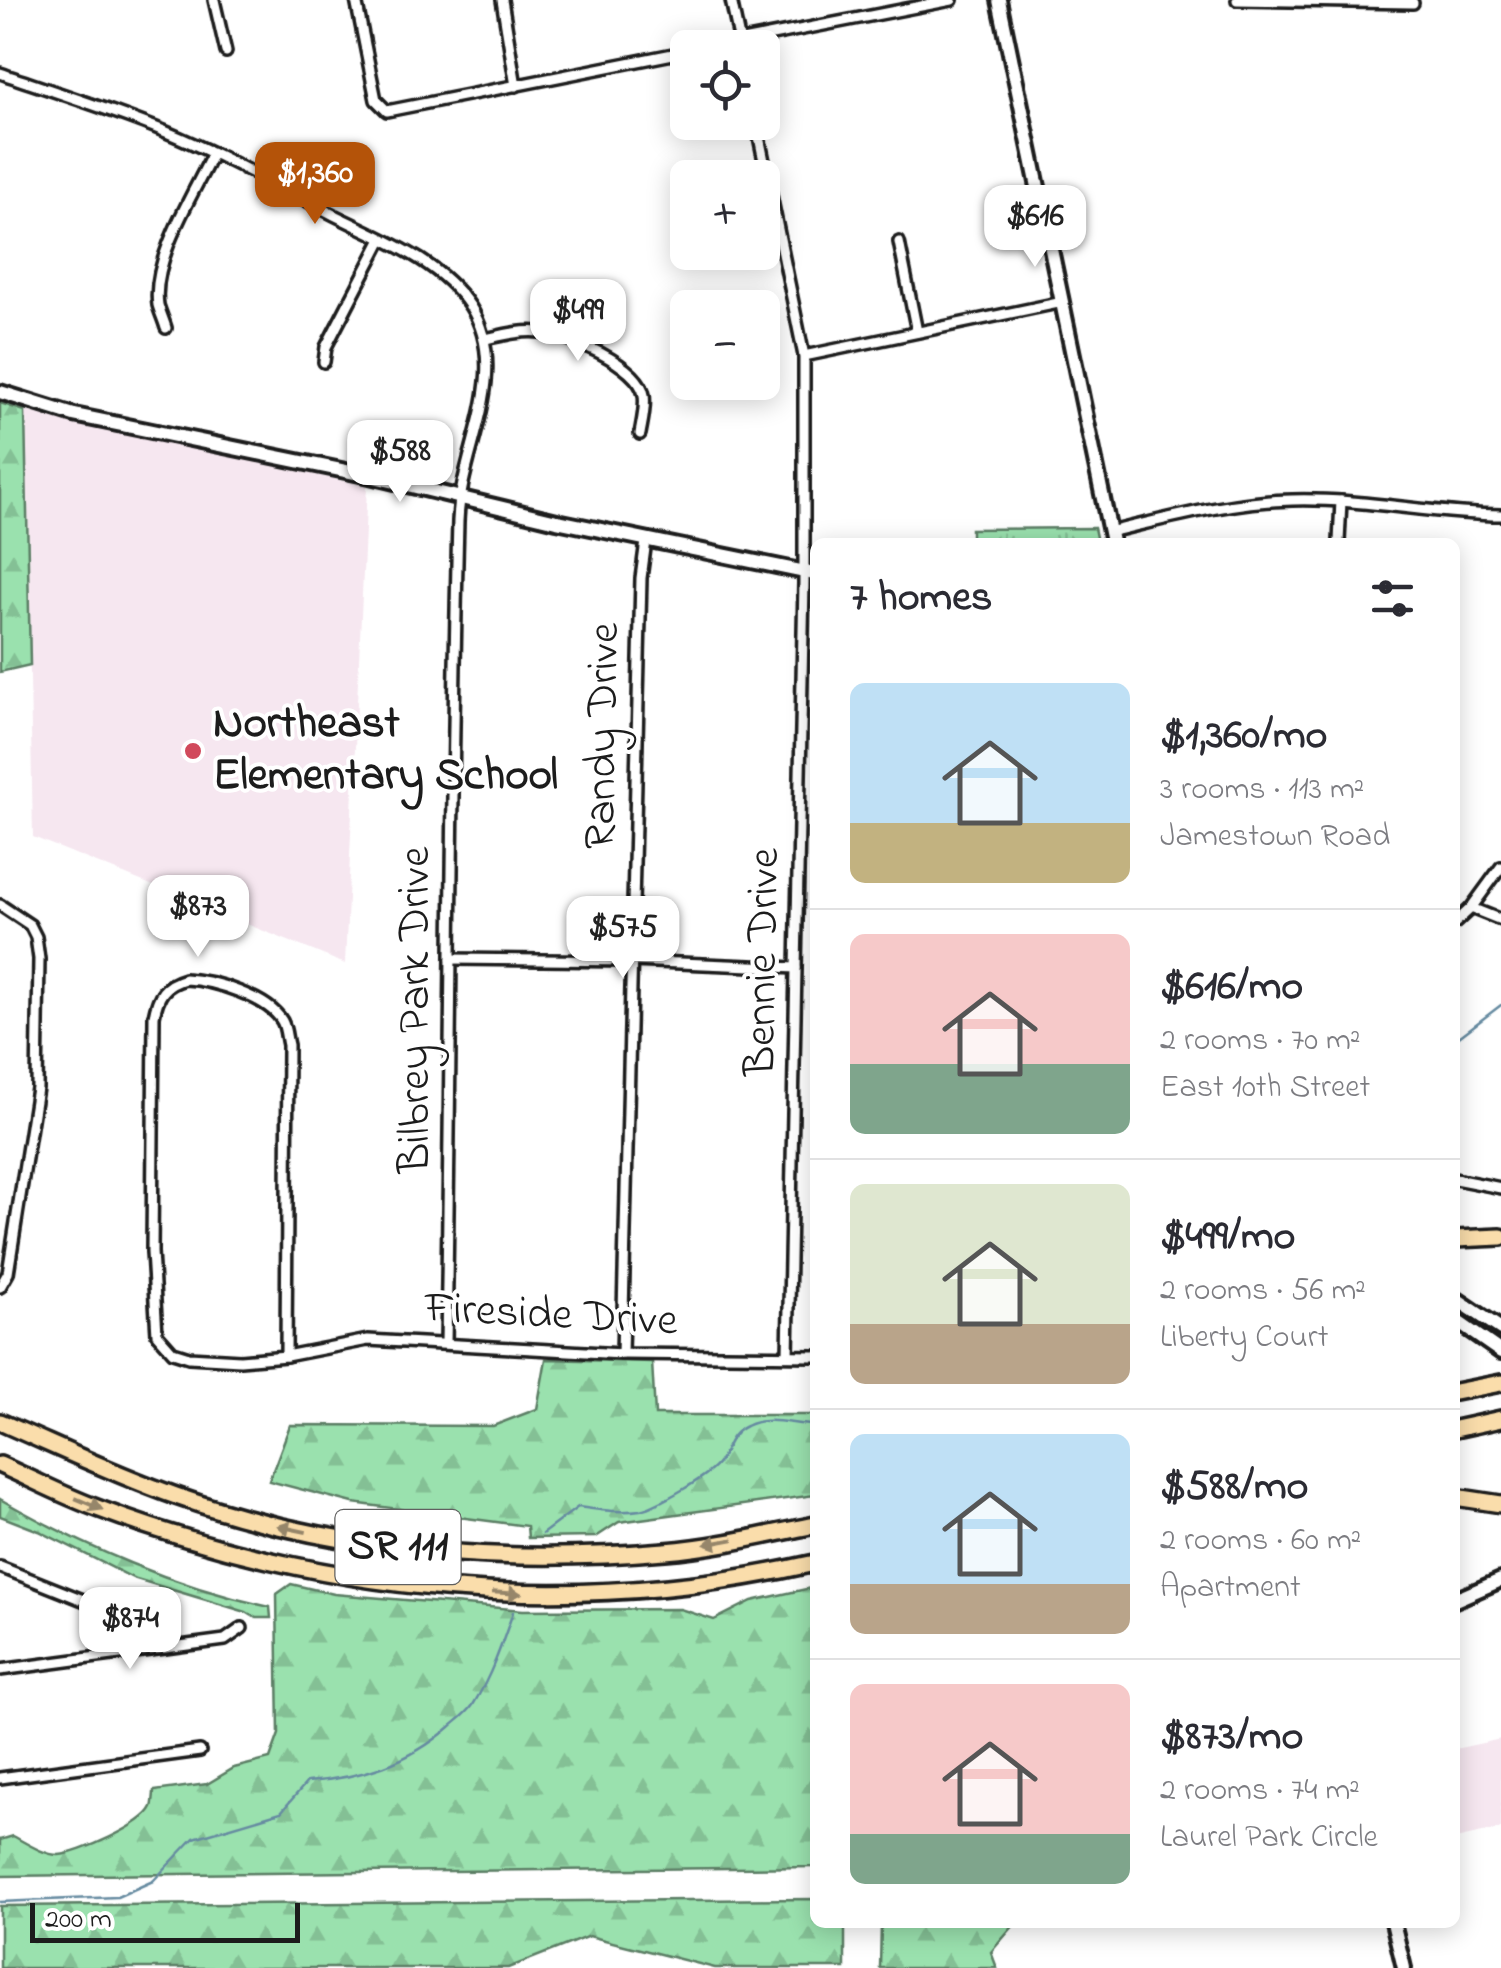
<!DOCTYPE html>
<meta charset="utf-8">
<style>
:root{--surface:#fff;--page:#f2f2f3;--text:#2b2b33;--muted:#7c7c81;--line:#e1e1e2;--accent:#b45309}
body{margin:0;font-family:"Indie Flower",sans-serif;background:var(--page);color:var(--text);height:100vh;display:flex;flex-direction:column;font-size:38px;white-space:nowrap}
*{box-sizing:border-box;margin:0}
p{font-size:32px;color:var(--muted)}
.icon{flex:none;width:55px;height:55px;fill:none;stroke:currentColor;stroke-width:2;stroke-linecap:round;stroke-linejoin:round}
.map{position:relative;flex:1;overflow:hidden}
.side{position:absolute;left:810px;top:538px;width:650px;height:1390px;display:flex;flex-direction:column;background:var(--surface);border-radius:15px;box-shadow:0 5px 25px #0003}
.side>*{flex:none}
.controls{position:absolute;left:670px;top:30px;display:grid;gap:20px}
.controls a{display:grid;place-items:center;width:110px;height:110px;border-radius:15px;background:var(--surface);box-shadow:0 5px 25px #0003;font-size:50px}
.scale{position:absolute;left:30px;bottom:25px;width:270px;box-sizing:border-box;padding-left:10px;border:5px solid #1c1c1c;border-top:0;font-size:28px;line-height:35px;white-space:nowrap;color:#1c1c1c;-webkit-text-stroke:8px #fff;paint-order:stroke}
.price{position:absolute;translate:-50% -85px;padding:0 22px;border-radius:20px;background:#fff;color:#222;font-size:32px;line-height:65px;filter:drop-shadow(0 2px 5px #0008)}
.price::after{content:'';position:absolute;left:50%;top:60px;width:30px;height:22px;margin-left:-15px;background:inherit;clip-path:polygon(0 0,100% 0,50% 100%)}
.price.selected{background:var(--accent);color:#fff}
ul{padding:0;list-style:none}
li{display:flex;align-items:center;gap:30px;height:250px;padding:0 40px}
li+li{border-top:2px solid var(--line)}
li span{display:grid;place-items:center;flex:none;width:280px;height:200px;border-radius:15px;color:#555}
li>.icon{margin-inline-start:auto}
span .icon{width:120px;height:120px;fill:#fffc;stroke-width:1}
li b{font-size:42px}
h2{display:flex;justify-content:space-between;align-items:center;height:120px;padding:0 40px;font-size:42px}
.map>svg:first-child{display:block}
.built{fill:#f6e7f0}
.grass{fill:url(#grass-tufts);stroke:#5b7e65;stroke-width:2.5}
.forest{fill:url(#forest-firs);stroke:#5b7e65;stroke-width:2.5}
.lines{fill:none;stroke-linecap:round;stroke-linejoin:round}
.stream{stroke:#668ba1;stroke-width:2.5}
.street-casing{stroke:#1c1c1c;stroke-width:16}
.secondary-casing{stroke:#1c1c1c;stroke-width:20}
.highway-casing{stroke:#1c1c1c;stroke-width:22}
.street{stroke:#fff;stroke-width:9}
.secondary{stroke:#fff;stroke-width:12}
.highway{stroke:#faddab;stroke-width:15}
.oneway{fill:#96866b}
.poi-dot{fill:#d1495b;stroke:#fff;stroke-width:4}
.labels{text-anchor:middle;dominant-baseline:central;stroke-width:8;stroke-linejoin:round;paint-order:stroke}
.shield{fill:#fff;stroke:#606060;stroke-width:2.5}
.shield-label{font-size:42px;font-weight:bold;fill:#1c1c1c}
.poi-label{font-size:45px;font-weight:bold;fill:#1c1c1c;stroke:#fff;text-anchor:start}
.street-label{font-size:45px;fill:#1c1c1c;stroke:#fff}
</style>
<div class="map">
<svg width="1501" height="1968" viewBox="0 0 1501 1968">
<defs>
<pattern id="grass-tufts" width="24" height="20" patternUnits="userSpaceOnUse" patternTransform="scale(2.5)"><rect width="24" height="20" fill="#9ae1ae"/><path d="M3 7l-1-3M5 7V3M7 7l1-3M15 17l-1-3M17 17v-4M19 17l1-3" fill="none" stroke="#84c095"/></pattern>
<pattern id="forest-firs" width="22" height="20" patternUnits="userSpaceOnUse" patternTransform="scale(2.5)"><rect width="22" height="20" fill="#9ae1ae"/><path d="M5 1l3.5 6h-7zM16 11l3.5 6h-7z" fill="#84c095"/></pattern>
</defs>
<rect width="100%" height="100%" fill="#fff"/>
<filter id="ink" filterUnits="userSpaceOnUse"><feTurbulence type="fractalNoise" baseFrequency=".01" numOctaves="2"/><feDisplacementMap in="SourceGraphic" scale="20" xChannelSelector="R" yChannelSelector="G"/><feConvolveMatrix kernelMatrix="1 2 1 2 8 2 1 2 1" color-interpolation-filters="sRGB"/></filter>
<g filter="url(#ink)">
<g class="built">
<path d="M25 411 367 486 345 964 33 837Z"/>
<path d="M1501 1739V1829L1455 1839V1749Z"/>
</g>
<path class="grass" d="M1094 528 1097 542H971V529Z"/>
<g class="forest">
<path d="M0 403 25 411 30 665 0 672Z"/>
<path d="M546 1359 652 1362 655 1415H815V1495L619 1522 596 1537 528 1538 527 1526 353 1503 269 1481 290 1425 493 1426 537 1409Z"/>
<path d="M0 1499C86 1548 173 1586 270 1607L271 1618H256L246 1612 133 1578 39 1531 0 1516Z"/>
<path d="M291 1584 334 1594 523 1610 680 1609 714 1620 752 1601 815 1587V1867L0 1876V1840L13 1836C26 1843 44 1855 59 1855 78 1854 144 1825 152 1807 153 1806 154 1793 154 1791L207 1784 234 1768 270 1759 279 1734 277 1594Z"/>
<path d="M815 1899V1922L845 1923V1968H715L589 1936 508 1968H0V1906Z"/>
<path d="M881 1923V1922L1016 1923 991 1952 997 1968H880Z"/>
</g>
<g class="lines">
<g class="stream">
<path d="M1455 1040 1501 1005"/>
<path d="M542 1534 578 1507C597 1510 621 1513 640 1510 657 1506 710 1476 719 1462 728 1448 729 1434 746 1426 768 1415 792 1425 815 1425"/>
<path d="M0 1902 117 1897 153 1881 194 1838 281 1812 307 1782C361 1778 409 1763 450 1727 458 1720 467 1714 473 1705 491 1676 502 1644 513 1612"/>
</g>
<g class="street-casing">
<g id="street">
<path d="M214 0 226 52"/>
<path d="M356 0 376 100 387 111 688 51"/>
<path d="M502 0 516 86"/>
<path d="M731 0 741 48"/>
<path d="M1237 0 1413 3"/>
<path d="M706 48 952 0"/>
<path d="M0 73C55 92 110 109 164 131 222 155 278 186 334 215 382 239 439 260 470 306 513 373 460 451 458 521 451 795 451 1069 446 1343"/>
<path d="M756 122 804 356V583L788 1355"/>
<path d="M899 242 917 332"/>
<path d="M166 328C164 321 160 312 158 305 151 260 194 193 213 153"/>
<path d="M485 339C503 335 521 330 540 332 567 334 639 365 644 395 646 407 642 422 640 434"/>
<path d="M804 356 1063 302"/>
<path d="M324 362 326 347 382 239"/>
<path d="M1109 532C1170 518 1230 501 1292 500 1362 498 1431 514 1501 515"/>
<path d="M1339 542 1341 501"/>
<path d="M0 905 30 925 36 937 39 959 37 1088 8 1273 0 1287"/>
<path d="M1471 908 1501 920"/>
<path d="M1455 923 1471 908 1501 867"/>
<path d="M451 959 632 961 796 968"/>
<path d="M185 979C212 980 268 997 282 1021 286 1028 286 1038 288 1045L286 1356 240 1360 189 1357 173 1352 157 1334 152 1252 154 1016C158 995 164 985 185 979Z"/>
<path d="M1455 1179 1501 1188"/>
<path d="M622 1354 641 578 646 541"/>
<path d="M286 1356 368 1340 622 1354 815 1356"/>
<path d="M0 1567 98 1606 120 1627 132 1652"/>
<path d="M0 1670 225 1640 242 1628"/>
<path d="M0 1778 200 1751"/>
</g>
</g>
<g class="secondary-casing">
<g id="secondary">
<path d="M999 0 1112 542"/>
<path d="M0 392 74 415 370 476 557 521 815 574"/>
<path d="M1455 1298 1501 1329"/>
<path d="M1455 1320 1501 1352"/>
<path d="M1455 1600 1501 1580"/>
<path d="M1393 1922 1404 1968"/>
</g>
</g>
<g class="highway-casing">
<g id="highway">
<path d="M1455 1239 1501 1237"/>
<path d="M1455 1392 1501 1383"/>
<path d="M0 1422C58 1447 116 1475 176 1496 332 1551 500 1565 665 1551 715 1547 766 1535 815 1525"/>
<path d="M1455 1429 1501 1419"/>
<path d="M0 1465C32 1479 64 1496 97 1508 327 1595 575 1618 815 1563"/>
<path d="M1455 1497 1501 1504"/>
</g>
</g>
<use href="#street" class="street"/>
<use href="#secondary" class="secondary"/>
<use href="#highway" class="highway"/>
</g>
<defs><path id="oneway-solid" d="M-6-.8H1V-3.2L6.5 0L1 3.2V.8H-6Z" transform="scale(2.5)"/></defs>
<g class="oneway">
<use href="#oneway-solid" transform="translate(89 1504) rotate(23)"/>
<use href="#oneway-solid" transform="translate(292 1529) rotate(-168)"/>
<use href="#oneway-solid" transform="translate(719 1542) rotate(170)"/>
<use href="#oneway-solid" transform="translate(507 1593) rotate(3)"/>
</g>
</g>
<circle class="poi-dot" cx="193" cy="751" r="10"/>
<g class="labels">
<rect class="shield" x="335.5" y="1510" width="125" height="74" rx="8"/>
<g class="shield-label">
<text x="398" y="1547">SR 111</text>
</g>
<g class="poi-label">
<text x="213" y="725">Northeast<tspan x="213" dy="52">Elementary School</tspan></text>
</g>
<g class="street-label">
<text transform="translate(604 736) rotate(-89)">Randy Drive</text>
<text transform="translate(764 962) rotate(-89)">Bennie Drive</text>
<text transform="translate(417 1010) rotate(-90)">Bilbrey Park Drive</text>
<text transform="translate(551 1316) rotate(3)">Fireside Drive</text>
</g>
</g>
</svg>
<div class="controls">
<a><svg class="icon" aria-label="locate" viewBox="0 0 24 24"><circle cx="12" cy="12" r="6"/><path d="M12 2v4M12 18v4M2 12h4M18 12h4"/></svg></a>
<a>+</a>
<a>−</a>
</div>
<div class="scale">200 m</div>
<b class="price selected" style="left:315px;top:227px">$1,360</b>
<b class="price" style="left:1035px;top:270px">$616</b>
<b class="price" style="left:578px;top:364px">$499</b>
<b class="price" style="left:400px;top:505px">$588</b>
<b class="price" style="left:198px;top:960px">$873</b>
<b class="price" style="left:623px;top:981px">$575</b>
<b class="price" style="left:130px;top:1672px">$874</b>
<section class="side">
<h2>7 homes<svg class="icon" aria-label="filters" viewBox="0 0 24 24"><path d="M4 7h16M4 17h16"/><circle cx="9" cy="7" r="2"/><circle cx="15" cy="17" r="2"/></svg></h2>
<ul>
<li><span style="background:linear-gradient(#bfe0f5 70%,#c2b280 0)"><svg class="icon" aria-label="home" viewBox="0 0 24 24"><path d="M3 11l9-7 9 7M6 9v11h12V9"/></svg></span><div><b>$1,360/mo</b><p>3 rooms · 113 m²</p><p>Jamestown Road</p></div></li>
<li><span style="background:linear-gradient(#f6c9c9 65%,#7fa58c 0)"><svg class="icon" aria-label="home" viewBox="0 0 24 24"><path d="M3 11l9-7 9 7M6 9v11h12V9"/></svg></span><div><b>$616/mo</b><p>2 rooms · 70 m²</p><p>East 10th Street</p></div></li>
<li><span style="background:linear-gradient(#dfe7d0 70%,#b9a48a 0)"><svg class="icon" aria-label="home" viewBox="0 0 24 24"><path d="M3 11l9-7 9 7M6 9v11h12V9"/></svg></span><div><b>$499/mo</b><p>2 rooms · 56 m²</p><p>Liberty Court</p></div></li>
<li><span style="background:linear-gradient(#bfe0f5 75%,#b9a48a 0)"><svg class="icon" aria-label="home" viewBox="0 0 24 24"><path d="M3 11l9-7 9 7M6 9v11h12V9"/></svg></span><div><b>$588/mo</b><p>2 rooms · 60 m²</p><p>Apartment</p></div></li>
<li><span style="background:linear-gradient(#f6c9c9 75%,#7fa58c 0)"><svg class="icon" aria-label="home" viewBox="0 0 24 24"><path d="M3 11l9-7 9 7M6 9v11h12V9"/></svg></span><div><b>$873/mo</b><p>2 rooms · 74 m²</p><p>Laurel Park Circle</p></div></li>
</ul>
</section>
</div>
